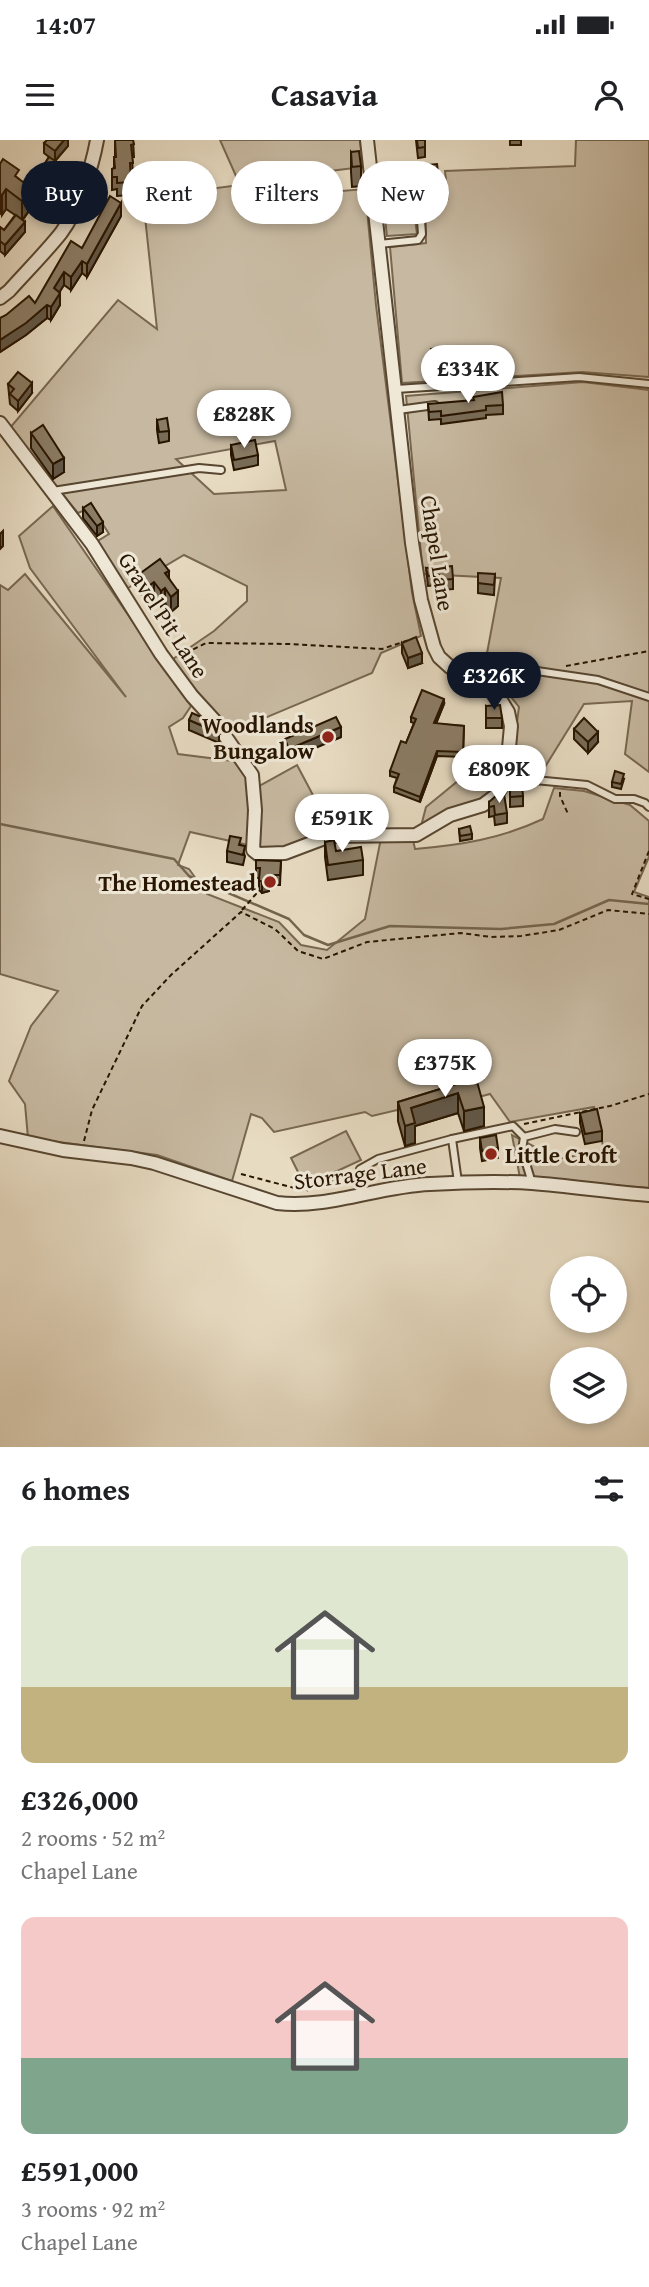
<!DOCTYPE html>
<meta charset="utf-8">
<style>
:root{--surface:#fff;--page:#f6f6f6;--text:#202124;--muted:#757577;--accent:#111827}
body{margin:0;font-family:"Gentium Book Plus",serif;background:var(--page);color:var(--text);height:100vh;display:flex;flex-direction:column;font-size:26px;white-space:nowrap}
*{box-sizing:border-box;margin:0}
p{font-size:23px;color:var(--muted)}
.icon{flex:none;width:38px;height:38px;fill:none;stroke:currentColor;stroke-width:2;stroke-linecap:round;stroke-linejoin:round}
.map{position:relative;height:1307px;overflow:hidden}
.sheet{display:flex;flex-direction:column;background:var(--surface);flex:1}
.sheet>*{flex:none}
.top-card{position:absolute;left:21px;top:21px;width:607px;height:63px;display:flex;gap:14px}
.buttons{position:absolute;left:550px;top:1116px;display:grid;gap:14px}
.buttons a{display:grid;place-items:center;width:77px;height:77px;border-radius:50%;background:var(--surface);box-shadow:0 4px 10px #0003;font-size:35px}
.price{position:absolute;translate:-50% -60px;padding:0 16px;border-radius:24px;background:#fff;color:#222;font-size:23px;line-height:46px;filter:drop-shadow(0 2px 4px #0008)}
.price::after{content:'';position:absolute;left:50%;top:42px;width:21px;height:16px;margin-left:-10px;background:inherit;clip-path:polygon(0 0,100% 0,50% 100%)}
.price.active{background:var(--accent);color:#fff}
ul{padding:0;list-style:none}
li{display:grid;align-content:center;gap:14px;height:371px;padding:0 21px}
li span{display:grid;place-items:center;height:217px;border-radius:14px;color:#555}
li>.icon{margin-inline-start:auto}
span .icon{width:126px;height:126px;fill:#fffc;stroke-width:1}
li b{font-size:30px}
h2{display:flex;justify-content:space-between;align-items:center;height:84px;padding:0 21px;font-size:30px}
.tag{padding:0 24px;border-radius:32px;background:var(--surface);box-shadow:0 4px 10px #0003;font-size:24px;line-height:63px}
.tag.active{background:var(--accent);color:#fff}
.status{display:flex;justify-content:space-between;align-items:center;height:49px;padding:0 35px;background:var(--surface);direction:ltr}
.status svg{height:19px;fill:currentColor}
header{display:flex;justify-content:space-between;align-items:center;height:91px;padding:0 21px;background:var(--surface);font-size:32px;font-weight:600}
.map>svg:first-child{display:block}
.green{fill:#c7b9a1;stroke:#786750;stroke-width:2;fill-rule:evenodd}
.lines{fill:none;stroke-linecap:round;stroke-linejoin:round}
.stream{stroke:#74644d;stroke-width:2.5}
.lane-casing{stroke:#584630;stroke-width:10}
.street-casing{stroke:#584630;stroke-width:16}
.path{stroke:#281500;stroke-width:2;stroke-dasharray:5 3.5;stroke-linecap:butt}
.lane{stroke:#efe8d7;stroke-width:6}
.street{stroke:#efe8d7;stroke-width:12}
.wall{fill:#786b57;stroke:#281500;stroke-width:2}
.shaded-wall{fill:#615747;stroke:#281500;stroke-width:2}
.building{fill:#8b7c65;stroke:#281500;stroke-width:2}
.poi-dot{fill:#8f2418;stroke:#efe8d7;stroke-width:2.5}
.labels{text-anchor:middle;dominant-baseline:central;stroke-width:6;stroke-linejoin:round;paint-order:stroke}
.street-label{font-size:23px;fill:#281500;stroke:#efe8d7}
.poi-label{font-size:23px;font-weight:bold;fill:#281500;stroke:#efe8d7;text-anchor:end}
</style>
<div class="status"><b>14:07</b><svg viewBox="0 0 49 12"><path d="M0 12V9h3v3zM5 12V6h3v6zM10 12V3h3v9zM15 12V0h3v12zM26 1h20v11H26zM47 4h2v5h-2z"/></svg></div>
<header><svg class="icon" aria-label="menu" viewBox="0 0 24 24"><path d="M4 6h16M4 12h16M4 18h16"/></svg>Casavia<svg class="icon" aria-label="person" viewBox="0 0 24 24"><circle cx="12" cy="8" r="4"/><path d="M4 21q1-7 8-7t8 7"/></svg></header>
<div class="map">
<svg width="649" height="1307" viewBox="0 0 649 1307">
<rect width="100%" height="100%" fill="#e7dbc2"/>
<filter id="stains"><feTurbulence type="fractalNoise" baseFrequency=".00286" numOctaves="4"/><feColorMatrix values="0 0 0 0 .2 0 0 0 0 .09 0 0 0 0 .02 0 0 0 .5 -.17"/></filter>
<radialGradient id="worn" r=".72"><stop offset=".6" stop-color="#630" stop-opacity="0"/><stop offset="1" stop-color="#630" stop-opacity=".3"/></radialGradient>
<g class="green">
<path d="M220 0H360L363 27 330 31V52L365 49 376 165 412 452 421 496 381 513 372 533 229 593 189 547 173 519 214 491 247 461V446L184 415 128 448 96 402 109 394 92 367 78 373 9 289 118 160 157 189 143 58 163 49 194 51 240 45ZM275 301 286 350 214 354 176 319Z"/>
<path d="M576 0H649V237L582 232 402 243 390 107 426 103 425 62 448 59 445 31 575 26Z"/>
<path d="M380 34H396L399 62 413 63 417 94 387 96Z"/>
<path d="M583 242 649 250V632L625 614 632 561 584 564 540 635 510 633 519 567 485 524 501 438 423 434 406 256Z"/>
<path d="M53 366 191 566 183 578 169 587 178 614 241 622 251 647 248 705 190 692 178 725 189 729 207 754 279 782 301 805 327 810 365 779 381 698 413 700 415 709C461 705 500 699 543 679L554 648 584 651 630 665 649 681V717L634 752 649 757V1048L520 1038 512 995 558 1019 604 1010 594 967 510 982 490 954 404 977 397 970 372 976 365 972 274 992 262 978 251 974 232 1041 157 1015 28 998 25 964 9 941 31 886 58 851 0 834V445L8 450 25 434 126 557 30 428 19 396Z"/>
<path d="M477 613 504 615 494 653 420 690 426 667 459 640Z"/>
<path d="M297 625 332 691 286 709 257 708 259 646Z"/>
<path d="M346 991 361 1020 305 1046 291 1018Z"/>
</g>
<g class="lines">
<path class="stream" d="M0 684 174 719 189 736 289 779 304 795 328 805 390 786 501 789 554 784 609 760 649 764"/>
<g class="lane-casing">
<g id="lane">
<path d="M379 104 418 100 422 94 419 54 437 50"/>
<path d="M396 249 579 237 649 244"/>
<path d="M398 270 435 265"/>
<path d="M53 351 199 328 221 330"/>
<path d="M481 535 537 531 598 540 649 557"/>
<path d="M514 638 587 645 615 659H634L645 663 649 667"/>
<path d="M452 999 513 986 524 997"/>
<path d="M360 1029 378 1019 452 999 458 1042"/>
<path d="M532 1043 522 1010 524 997 555 989 576 992"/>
</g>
</g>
<g class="street-casing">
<g id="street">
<path d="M0 158 9 151C26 132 45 113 61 93 78 70 92 28 97 0"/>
<path d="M0 283 92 404 161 514 192 556 214 580 252 635 255 670 253 710 258 714 285 713 330 696 416 695 450 675 483 665 495 656 500 649 509 608 511 586 508 572 497 554 479 536 450 527 439 517 434 507 421 460 412 403 367 0"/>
<path d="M0 996 63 1010 131 1018 154 1023 277 1063C329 1069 378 1046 430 1044 464 1042 498 1041 532 1043 571 1046 610 1052 649 1055"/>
</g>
</g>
<g class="path">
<path d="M178 517 206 503 289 504 382 509 418 497"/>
<path d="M566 526 649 511"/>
<path d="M560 652V656L568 674"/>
<path d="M649 711 632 754 649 759"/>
<path d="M242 770 256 754V739"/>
<path d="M524 984 610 966 649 954"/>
<path d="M84 1001 92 970 142 866 171 835 241 772 275 789 298 811 323 819 367 802 461 793 491 797 521 796 559 790 608 770 649 774"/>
<path d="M241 1034 306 1051 352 1032"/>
</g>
<use href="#lane" class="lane"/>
<use href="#street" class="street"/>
</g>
<g class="wall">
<path d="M68 0V6L55 21 60 34 50 48 40 41V31L49 17 44 13V3Z"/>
<path d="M115 0H133L134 17H132L133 35 130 36 131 55 117 56V49L112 50V29L114 28V17H115Z"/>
<path d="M416 0H425V17L418 18Z"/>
<rect x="510" y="0" width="11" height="5"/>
<path d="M351 12 361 26V46L352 47 351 32Z"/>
<path d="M0 24 19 39 31 68 23 80 25 92 5 115 0 111V87L4 90 15 75 6 69 2 75 0 73Z"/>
<path d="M396 28 438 32V42L397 47Z"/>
<path d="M121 76 87 137 82 133 71 150 64 145 59 152 60 165 51 180 47 178 26 195 0 212V178L35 163 82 108Z"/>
<path d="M431 209 447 210 472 225V235L433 238Z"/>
<path d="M8 244 32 253 18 271 10 264Z"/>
<path d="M428 264 503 265V274L486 275V278L441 284V279L429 280Z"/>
<path d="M157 280 169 291V301L159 303 157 290Z"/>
<path d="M31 293 64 332 53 339 31 308Z"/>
<path d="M231 305 258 315V325L234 330 231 315Z"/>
<path d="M83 368 103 392 97 396 83 378Z"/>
<path d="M426 428 453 439V449L440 450 439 445 428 446Z"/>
<path d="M495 434 494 455 478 453V443Z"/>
<path d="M138 435 169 438 178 466 171 472 165 463 161 466 154 456 147 462 138 450Z"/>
<path d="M402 503 422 523 408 528 402 513Z"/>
<path d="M444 564 436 584 464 586 463 617 437 616 420 662 394 652V647L397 638 390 636V631L406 603 414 583 411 582V577Z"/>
<path d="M486 566 502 578V588H486Z"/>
<path d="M189 580 219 593V603L189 590Z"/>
<path d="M574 589 598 602 588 613 574 599Z"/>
<path d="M341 597 289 619 285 609V599Z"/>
<path d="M510 635 523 656V666L510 667Z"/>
<path d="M624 639 621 649 612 647V642Z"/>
<path d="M331 660 350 682 334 685 331 670Z"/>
<path d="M489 662 507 673V683L495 685 494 676 489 677Z"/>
<path d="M459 689 472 694V699L460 701Z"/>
<path d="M325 702 336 711 363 720V735L328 740 325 717Z"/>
<path d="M241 705 245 716 243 725 227 722V711Z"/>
<path d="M256 720 281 721 280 745H269V751L262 753 259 750V738H256Z"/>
<path d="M476 938 484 986 464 991 458 973 415 986V1003L405 1006 398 981V962Z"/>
<path d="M580 973 602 991V1001L585 1004 580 983Z"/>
<path d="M480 998 498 1008V1018L482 1021 480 1008Z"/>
</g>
<g class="shaded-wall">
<path d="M64 0H68V6L55 21V11Z"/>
<path d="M60 24V34L50 48V38Z"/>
<path d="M31 48V68L22 80V61Z"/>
<path d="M6 49V69L2 75V55Z"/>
<path d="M121 63V76L87 137V124Z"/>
<path d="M25 82V92L5 115V105Z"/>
<path d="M82 121V133L71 150V137Z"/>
<path d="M64 132V145L54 161V148Z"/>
<path d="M60 153V165L51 180V167Z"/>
<path d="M47 165V178L26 195 0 212V200Z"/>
<path d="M32 243V253L18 271V261Z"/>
<path d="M64 318V332L53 339V324Z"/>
<path d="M103 382V392L97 396V386Z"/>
<path d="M3 391V406L0 409V394Z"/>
<path d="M169 431V445L165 448V463L161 466V451L165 433Z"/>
<path d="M154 442V456L147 462V447Z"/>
<path d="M178 451V466L171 472V457Z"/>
<path d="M422 513V523L408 528V518Z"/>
<path d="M444 559V564L434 588V583Z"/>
<path d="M341 587V597L289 619V609Z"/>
<path d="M598 592V602L588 613V602Z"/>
<path d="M437 611V616L420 662V657Z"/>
<path d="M350 672V682L334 685V675Z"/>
<path d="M269 741V751L262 753V742Z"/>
<path d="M458 953V973L415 986V1003L405 1006V986L411 968Z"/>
<path d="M484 967V986L464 991V971Z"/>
</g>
<g class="building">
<path d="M47 0H64L55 11 44 3Z"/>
<path d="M115 0H133L134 4 131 5 133 23H130L131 42 117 43V37H112V29L115 28 114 17H116Z"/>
<path d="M417 0H425V7L418 8Z"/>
<path d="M359 11 361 26 352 27 351 12Z"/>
<path d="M49 17 60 24 50 38 40 31Z"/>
<path d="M3 19 19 30 15 36 31 48 22 61 6 49 2 55 0 54V24Z"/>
<path d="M437 24 438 32 397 37 396 28Z"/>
<path d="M110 56 121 63 87 124 82 121 71 137 64 132 54 148 60 153 51 167 47 165 26 183 0 200V178L6 175 29 156 35 163 71 101 82 108Z"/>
<path d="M16 75 25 82 5 105 0 101V87L4 90Z"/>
<path d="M469 207 472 225 433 228 431 209 447 208V210Z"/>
<path d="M18 232 32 243 18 261 10 254 14 249 8 244Z"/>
<path d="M502 252 503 265 486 266V270L441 276V271L429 272 428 264 474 260 473 257Z"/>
<path d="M167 278 169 291 159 292 157 280Z"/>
<path d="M43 285 64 318 53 324 31 293Z"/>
<path d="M255 300 258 315 234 320 231 305Z"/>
<path d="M91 363 103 382 97 386 83 368Z"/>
<path d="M160 419 169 431 165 433 178 451 171 457 165 448 161 451 154 442 147 447 138 435Z"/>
<path d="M452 426 453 439 440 440 439 435 428 436 426 428Z"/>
<path d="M478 433 495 434 494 445 478 443Z"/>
<path d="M416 497 422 513 408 518 402 503Z"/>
<path d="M422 550 444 559 434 583 464 586 463 612 437 611 420 657 394 647 399 634 390 631 401 601 406 603 416 579 411 577Z"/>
<path d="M500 565 502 578H486V566Z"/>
<path d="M192 573 211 581 219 593 189 580Z"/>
<path d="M336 577 341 587 289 609 285 599Z"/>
<path d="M584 578 598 592 588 602 574 589Z"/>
<path d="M615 631 624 634 621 644 612 642Z"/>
<path d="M521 634 523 656 510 657V635Z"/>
<path d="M504 654 507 673 495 675 494 666 489 667V662L497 655Z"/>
<path d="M346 657 350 672 334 675 331 660Z"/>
<path d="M470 686 472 694 460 696 459 689Z"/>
<path d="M230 696 241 698 239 705 245 706 243 715 227 711Z"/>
<path d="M334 700 336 711 361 707 363 720 328 725 325 702Z"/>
<path d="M256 720 281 721 280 735H269V741L262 742 259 740 260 728H256Z"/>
<path d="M476 938 484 967 464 971 458 953 411 968 415 983 405 986 398 962Z"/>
<path d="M597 969 602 991 585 994 580 973Z"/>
<path d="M496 995 498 1008 482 1011 480 998Z"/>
</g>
<g class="poi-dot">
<circle cx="328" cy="597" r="7"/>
<circle cx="270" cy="742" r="7"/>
<circle cx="491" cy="1014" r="7"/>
</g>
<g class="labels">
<g class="street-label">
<text transform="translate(438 413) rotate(81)">Chapel Lane</text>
<text transform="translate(164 475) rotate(57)">Gravel Pit Lane</text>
<text transform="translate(360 1033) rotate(-7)">Storrage Lane</text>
</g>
<g class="poi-label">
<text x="314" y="584">Woodlands<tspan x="314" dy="26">Bungalow</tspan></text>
<text x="256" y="742">The Homestead</text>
<text x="505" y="1014" text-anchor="start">Little Croft</text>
</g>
</g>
<rect width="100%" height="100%" filter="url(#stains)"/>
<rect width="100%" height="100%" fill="url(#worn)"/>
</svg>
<div class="buttons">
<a><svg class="icon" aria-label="locate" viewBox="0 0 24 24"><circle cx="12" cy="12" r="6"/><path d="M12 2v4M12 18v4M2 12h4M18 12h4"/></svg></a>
<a><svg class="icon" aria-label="layers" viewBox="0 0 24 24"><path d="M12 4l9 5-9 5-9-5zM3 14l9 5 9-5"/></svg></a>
</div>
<b class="price" style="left:468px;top:265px">£334K</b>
<b class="price" style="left:244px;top:310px">£828K</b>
<b class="price active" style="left:494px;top:572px">£326K</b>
<b class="price" style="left:499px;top:665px">£809K</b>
<b class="price" style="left:342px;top:714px">£591K</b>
<b class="price" style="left:445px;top:959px">£375K</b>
<div class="top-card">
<a class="tag active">Buy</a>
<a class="tag">Rent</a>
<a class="tag">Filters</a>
<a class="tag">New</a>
</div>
</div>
<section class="sheet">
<h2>6 homes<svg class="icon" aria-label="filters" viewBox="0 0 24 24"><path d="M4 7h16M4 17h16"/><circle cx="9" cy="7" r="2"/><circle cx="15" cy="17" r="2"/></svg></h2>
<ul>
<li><span style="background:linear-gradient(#dfe7d0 65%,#c2b280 0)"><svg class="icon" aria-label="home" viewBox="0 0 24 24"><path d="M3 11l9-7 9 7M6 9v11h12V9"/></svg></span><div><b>£326,000</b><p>2 rooms · 52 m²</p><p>Chapel Lane</p></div></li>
<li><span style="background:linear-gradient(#f6c9c9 65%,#7fa58c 0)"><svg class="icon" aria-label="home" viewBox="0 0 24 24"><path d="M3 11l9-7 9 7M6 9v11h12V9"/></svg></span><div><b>£591,000</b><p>3 rooms · 92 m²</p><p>Chapel Lane</p></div></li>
</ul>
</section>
